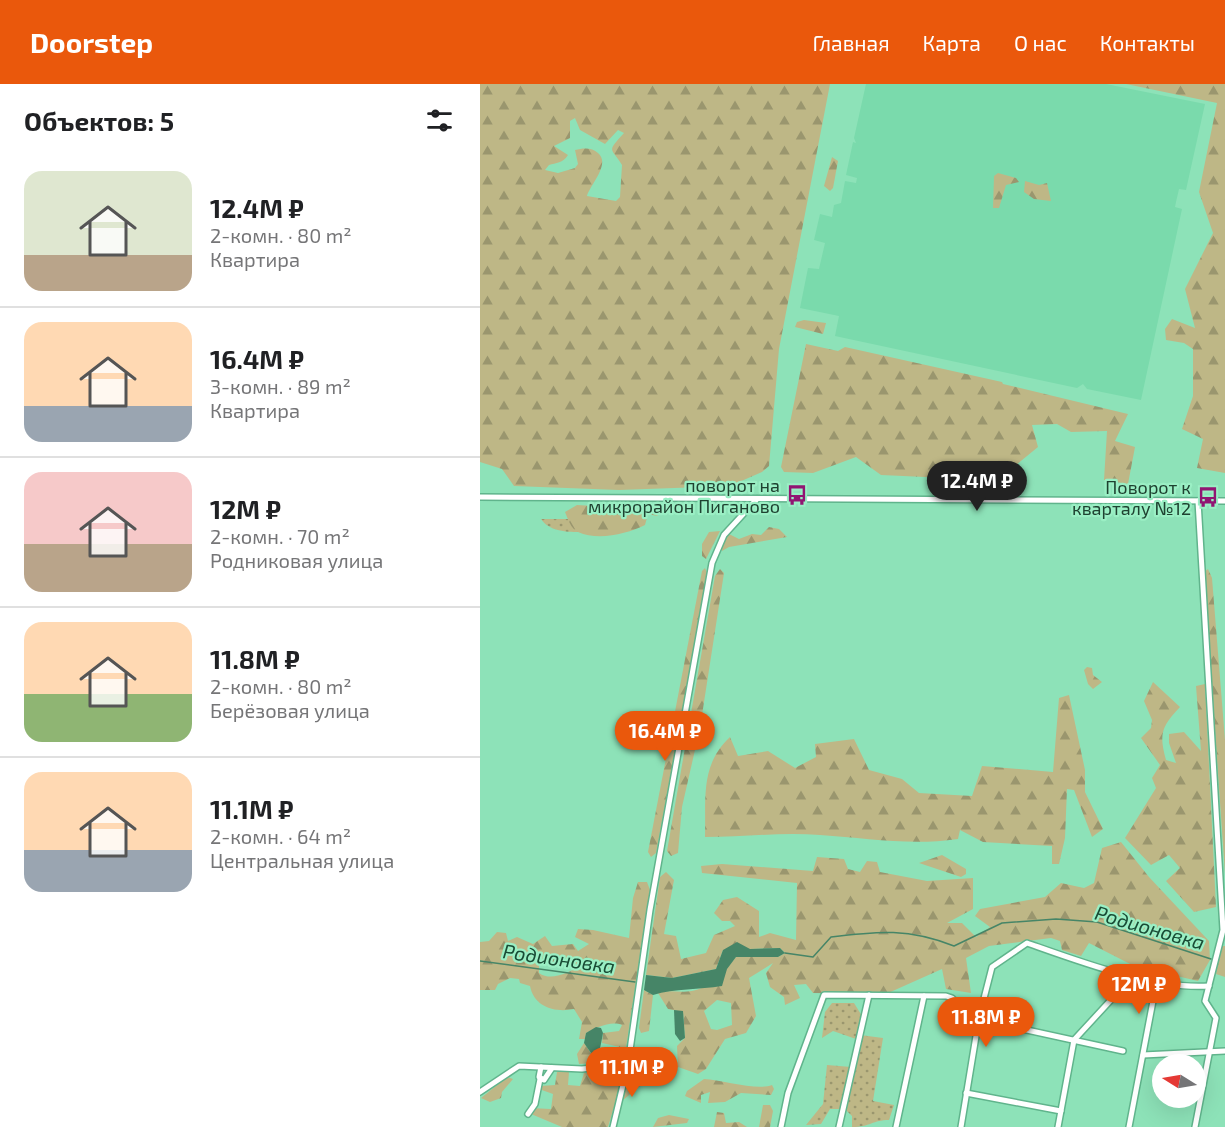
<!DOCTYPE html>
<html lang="ru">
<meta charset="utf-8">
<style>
:root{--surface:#fff;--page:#f6f6f6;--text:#202124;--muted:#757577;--line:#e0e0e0;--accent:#ea580c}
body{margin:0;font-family:"Exo 2",sans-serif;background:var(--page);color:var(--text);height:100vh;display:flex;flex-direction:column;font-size:22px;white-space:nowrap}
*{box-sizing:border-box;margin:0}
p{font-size:20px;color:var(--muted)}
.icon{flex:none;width:33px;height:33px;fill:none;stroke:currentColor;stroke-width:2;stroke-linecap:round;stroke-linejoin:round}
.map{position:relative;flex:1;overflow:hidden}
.drawer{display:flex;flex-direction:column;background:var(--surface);width:480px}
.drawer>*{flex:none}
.needle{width:39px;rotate:281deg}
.tools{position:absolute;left:672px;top:970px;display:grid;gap:12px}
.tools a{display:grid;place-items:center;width:54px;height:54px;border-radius:50%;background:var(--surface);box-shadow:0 6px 24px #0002;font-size:30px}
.price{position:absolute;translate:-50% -51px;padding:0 14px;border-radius:21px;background:var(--accent);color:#fff;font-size:20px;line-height:39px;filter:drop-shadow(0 2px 3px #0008)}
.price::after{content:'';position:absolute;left:50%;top:36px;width:18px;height:14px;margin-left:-9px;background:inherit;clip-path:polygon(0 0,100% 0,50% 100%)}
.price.on{background:#222;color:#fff}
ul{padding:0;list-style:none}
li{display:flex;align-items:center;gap:18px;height:150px;padding:0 24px}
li+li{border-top:2px solid var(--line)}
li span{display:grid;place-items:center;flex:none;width:168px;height:120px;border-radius:18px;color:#555}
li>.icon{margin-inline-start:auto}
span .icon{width:72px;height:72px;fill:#fffc;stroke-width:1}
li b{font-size:26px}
h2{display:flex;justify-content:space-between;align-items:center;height:72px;padding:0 24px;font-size:26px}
header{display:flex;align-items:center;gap:36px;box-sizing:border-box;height:84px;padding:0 30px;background:var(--accent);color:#fff}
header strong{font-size:28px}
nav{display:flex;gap:33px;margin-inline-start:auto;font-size:21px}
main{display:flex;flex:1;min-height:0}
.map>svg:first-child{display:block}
.built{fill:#7adaac}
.grass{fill:url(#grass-dots)}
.forest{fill:url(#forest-firs);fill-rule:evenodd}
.water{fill:#468567}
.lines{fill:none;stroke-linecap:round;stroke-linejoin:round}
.stream{stroke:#468567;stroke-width:1.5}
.minor-casing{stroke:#60b48c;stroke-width:8}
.minor{stroke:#fff;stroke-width:5}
.labels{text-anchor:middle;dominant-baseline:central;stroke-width:4.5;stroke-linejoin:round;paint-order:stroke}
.poi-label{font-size:18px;fill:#1e4130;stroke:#9aefc4;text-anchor:end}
.water-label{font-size:20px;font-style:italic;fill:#194c35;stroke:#9aefc4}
</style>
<header>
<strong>Doorstep</strong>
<nav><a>Главная</a><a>Карта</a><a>О нас</a><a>Контакты</a></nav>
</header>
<main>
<section class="drawer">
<h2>Объектов: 5<svg class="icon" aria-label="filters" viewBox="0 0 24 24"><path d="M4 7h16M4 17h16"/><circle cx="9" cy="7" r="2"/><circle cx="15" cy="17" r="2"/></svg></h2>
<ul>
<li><span style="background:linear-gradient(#dfe7d0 70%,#b9a48a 0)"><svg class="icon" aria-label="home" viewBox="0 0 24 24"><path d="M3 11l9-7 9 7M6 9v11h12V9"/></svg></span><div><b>12.4M ₽</b><p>2-комн. · 80 m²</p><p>Квартира</p></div></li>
<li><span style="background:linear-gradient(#ffd9b3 70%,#9aa5b1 0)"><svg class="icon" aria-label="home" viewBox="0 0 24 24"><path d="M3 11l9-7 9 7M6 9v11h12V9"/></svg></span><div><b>16.4M ₽</b><p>3-комн. · 89 m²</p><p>Квартира</p></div></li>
<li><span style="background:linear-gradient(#f6c9c9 60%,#b9a48a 0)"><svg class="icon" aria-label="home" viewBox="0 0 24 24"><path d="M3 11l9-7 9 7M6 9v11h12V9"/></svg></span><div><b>12M ₽</b><p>2-комн. · 70 m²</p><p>Родниковая улица</p></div></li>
<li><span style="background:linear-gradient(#ffd9b3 60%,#8fb573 0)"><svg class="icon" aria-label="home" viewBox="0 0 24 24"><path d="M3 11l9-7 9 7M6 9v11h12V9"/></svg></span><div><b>11.8M ₽</b><p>2-комн. · 80 m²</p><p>Берёзовая улица</p></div></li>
<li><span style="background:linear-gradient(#ffd9b3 65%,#9aa5b1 0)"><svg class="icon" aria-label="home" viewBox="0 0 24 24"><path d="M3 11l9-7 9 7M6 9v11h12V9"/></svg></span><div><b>11.1M ₽</b><p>2-комн. · 64 m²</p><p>Центральная улица</p></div></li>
</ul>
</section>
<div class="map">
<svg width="745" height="1043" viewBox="0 0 745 1043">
<defs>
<pattern id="grass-dots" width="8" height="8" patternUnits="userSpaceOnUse" patternTransform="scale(1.5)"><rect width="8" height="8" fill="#beb786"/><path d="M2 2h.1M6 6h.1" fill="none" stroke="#9a966e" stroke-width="1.8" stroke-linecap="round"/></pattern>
<pattern id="forest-firs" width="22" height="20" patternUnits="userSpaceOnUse" patternTransform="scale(1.5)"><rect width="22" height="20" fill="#beb786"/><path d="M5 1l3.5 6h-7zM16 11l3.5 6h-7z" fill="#9a966e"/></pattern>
</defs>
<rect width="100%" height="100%" fill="#8de2b8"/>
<path class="built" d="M386 0H626L725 20 706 106 699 105 696 118 695 123 702 125 661 316 607 305 603 300 597 304 355 252 359 232 320 224 328 184 339 185 345 159 334 156 340 130 352 133 354 121 361 119 365 97 376 99 377 94 366 91 373 58 376 59 374 54Z"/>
<g class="grass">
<path d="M61 435H88L99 448C85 448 69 447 61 435Z"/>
<path d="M352 919H374L382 932 380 951 403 954 393 1017 414 1021 409 1036C393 1036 390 1043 372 1043V1032L365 1025H350L341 1040 326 1041 343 1020 347 981 371 983 376 955 353 947 342 954 345 928Z"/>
</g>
<g class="forest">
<path d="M0 0H350L299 265 289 382 282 388 250 402 139 406 34 402 22 385 0 378ZM95 34 100 46 125 60 138 46 144 49C126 69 131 63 142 81L140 113 136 117 107 112C110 101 131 80 118 69 112 63 103 64 95 66L98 80 95 84 78 89 65 86 69 81C76 79 83 79 88 71L74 62 90 54V37Z"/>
<path d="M646 0H745V389L717 384 723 355 702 345 713 312V265L704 259 686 256 685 245 692 235 715 244 705 205 733 149 719 108 737 19Z"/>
<path d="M352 73 358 77 353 104 350 107 344 102Z"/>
<path d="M518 89 536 94 539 98 526 101 519 124H513L514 92Z"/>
<path d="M545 97 559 101 567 99 571 117 554 115 544 108Z"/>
<path d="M324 236 346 239 343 250 315 243 317 238Z"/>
<path d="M326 260 358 267 365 263 522 298 523 300 648 330 635 357 655 363 648 400 624 396 627 347 591 348 577 340 552 341 558 363 530 386 489 395 401 391 376 373 333 389 304 388 301 383Z"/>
<path d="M97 421 183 426 177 432 168 430 165 441C147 450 118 457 98 448 91 445 88 435 85 428Z"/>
<path d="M289 443 299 445 307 453 249 463 242 467 241 463 249 450 259 455 272 450 281 451Z"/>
<path d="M240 447 226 475 222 472V460L229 448Z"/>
<path d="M225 484 228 491 176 769 171 773 168 768 222 487Z"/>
<path d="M240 485 244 489 220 644 202 723 198 769 191 772 187 767 235 492Z"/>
<path d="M728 485 732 494 745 656V790L724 488Z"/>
<path d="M607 583 612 584 613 591 622 598 613 605 608 600 604 586Z"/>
<path d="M673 598 700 623C681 643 679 650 686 676L696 679 689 659V650L704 648 721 667 716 602 725 600 736 823 714 828 686 797 700 784 689 771 671 781 645 754 676 704 672 694 680 681 661 654 671 644 672 636 664 617Z"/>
<path d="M589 611 605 686V708L623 745 612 753 594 706 587 705 585 754 579 780H572V762L503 758 480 746 478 755C430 762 387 754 340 751 301 748 263 753 225 753 226 714 220 681 250 653L258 672 288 667 315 684 336 673 335 660 374 655 389 686 422 695 439 709 492 712 502 682 573 688 579 614Z"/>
<path d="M641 758 669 793 729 857 730 876 718 897 654 882 609 859 601 872 582 866 580 857 571 854 509 862 486 874 491 909 466 905 462 885 406 910 333 909 326 900 314 901 320 914 305 921 304 913 290 903 286 889 293 879 269 894 276 932 266 949 245 955 226 985 218 990 198 983 197 962 205 954 203 928 188 925 178 909C191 905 204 910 216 906 228 903 248 883 256 873H298L305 869 300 864 243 866 236 885 192 894 166 891 180 793 186 788 194 796 184 850 196 852 201 875 226 869 234 851 255 842 250 837H242L234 829 243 816 257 813 279 827V853L290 849 316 856 317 799 222 789 221 782 242 780 333 787 337 773 364 775 368 785 380 788 387 777 397 778 400 788 447 797 493 794V825L467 839H482L496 853 510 843 495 832 500 825 565 813 581 799 604 804 614 799 622 764ZM237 916 251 919 252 941 237 946 231 945 224 927Z"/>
<path d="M462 771 486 785V790L481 793 439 779Z"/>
<path d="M158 798H167L170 806 144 977 99 980 97 970 104 959 113 972 140 963 122 959 123 949 139 947 142 941C131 936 116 944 106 949L105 955H99L102 938 94 925C75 929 54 923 50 902L40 899 39 895 30 894 18 900 15 906H0V858L9 857 17 848 26 849 28 857 37 853 53 860 65 852 72 862 93 860 98 867 109 860 95 853 98 845 113 846 149 854 153 814ZM86 874 100 883C87 888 72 898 59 889V876H65L73 883Z"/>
<path d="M741 862H745V893L736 890Z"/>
<path d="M164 906 173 911 169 947 161 949 159 944Z"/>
<path d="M153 963 163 973 158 983 160 1002C151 1008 146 1016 135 1020L128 1043H82L51 1030 50 1024 71 1025 73 1010 59 1005 60 1002 75 1001 77 988H89L88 1001 100 1002 104 989H113L116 998 131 995 136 984 150 982Z"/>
<path d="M27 993 33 995 22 1008 21 1014 10 1018 1 1014Z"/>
<path d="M224 995C242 996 278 1007 292 1001L294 1005 291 1011 261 1009 245 1018 228 1019 230 1008 221 1011V1019L205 1012 207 1007Z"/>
<path d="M283 1021H290L293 1027 290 1043H279Z"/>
<path d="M237 1028 244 1029 246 1039 259 1038 267 1043H234Z"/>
<path d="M189 1031 209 1035 207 1039 173 1043 178 1034Z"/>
</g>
<g class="water">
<path d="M257 858 270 865 300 864 305 869 298 873H256L247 885 242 902C219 906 195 904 173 911L164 906 166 891 192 894 236 885 243 866Z"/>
<path d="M194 926 203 927 205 954 200 957 195 950Z"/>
<path d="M116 943 121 944 123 949 119 970 113 972 104 959 106 949Z"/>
</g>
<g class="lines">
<g class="stream">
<path d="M305 869 333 873 351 853C398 847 429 844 474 862L522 839 576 835 617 838 731 875"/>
<path d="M0 877 155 898"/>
</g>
<g class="minor-casing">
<g id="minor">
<path d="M0 413 745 417"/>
<path d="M663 971 745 967"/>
<path d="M61 983 59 993 64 996 72 984"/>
<path d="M0 1008 39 982 102 985 148 980 170 826 232 479 244 451 277 415"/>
<path d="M486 1009 581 1027"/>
<path d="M48 1030 55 1020 60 995"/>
<path d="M133 1043 148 980"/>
<path d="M301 1043 308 1009 344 911 466 912 472 914 492 934 643 967"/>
<path d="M359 1043 389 911"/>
<path d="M416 1043 444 912"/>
<path d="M481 1043 499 934 512 883 547 859C598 877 675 906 729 902"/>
<path d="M578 1043 594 956 653 892"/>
<path d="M649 1043 677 896"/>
<path d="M715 1043 736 934 725 917 743 846 718 417"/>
</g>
</g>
<use href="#minor" class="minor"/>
</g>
<defs>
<g id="bus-bare" transform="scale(1.62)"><path d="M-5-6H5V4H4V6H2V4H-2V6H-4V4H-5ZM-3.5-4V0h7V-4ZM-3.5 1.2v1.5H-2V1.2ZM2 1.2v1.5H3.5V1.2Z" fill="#911572" stroke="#9aefc4" stroke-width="2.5" paint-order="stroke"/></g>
</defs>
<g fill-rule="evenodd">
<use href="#bus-bare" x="317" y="411"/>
<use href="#bus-bare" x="728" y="413"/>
</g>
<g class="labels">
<g class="poi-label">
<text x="300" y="401">поворот на<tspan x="300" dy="21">микрорайон Пиганово</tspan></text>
<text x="711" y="403">Поворот к<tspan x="711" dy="21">кварталу №12</tspan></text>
</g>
<g class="water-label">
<text transform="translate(670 843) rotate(16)">Родионовка</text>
<text transform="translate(79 874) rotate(8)">Родионовка</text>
</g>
</g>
</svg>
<div class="tools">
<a><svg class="needle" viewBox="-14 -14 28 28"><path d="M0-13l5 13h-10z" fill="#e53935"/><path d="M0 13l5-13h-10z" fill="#757577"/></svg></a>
</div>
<b class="price on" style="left:497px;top:428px">12.4M ₽</b>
<b class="price" style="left:185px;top:678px">16.4M ₽</b>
<b class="price" style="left:659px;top:931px">12M ₽</b>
<b class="price" style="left:506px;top:964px">11.8M ₽</b>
<b class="price" style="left:152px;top:1014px">11.1M ₽</b>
</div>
</main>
